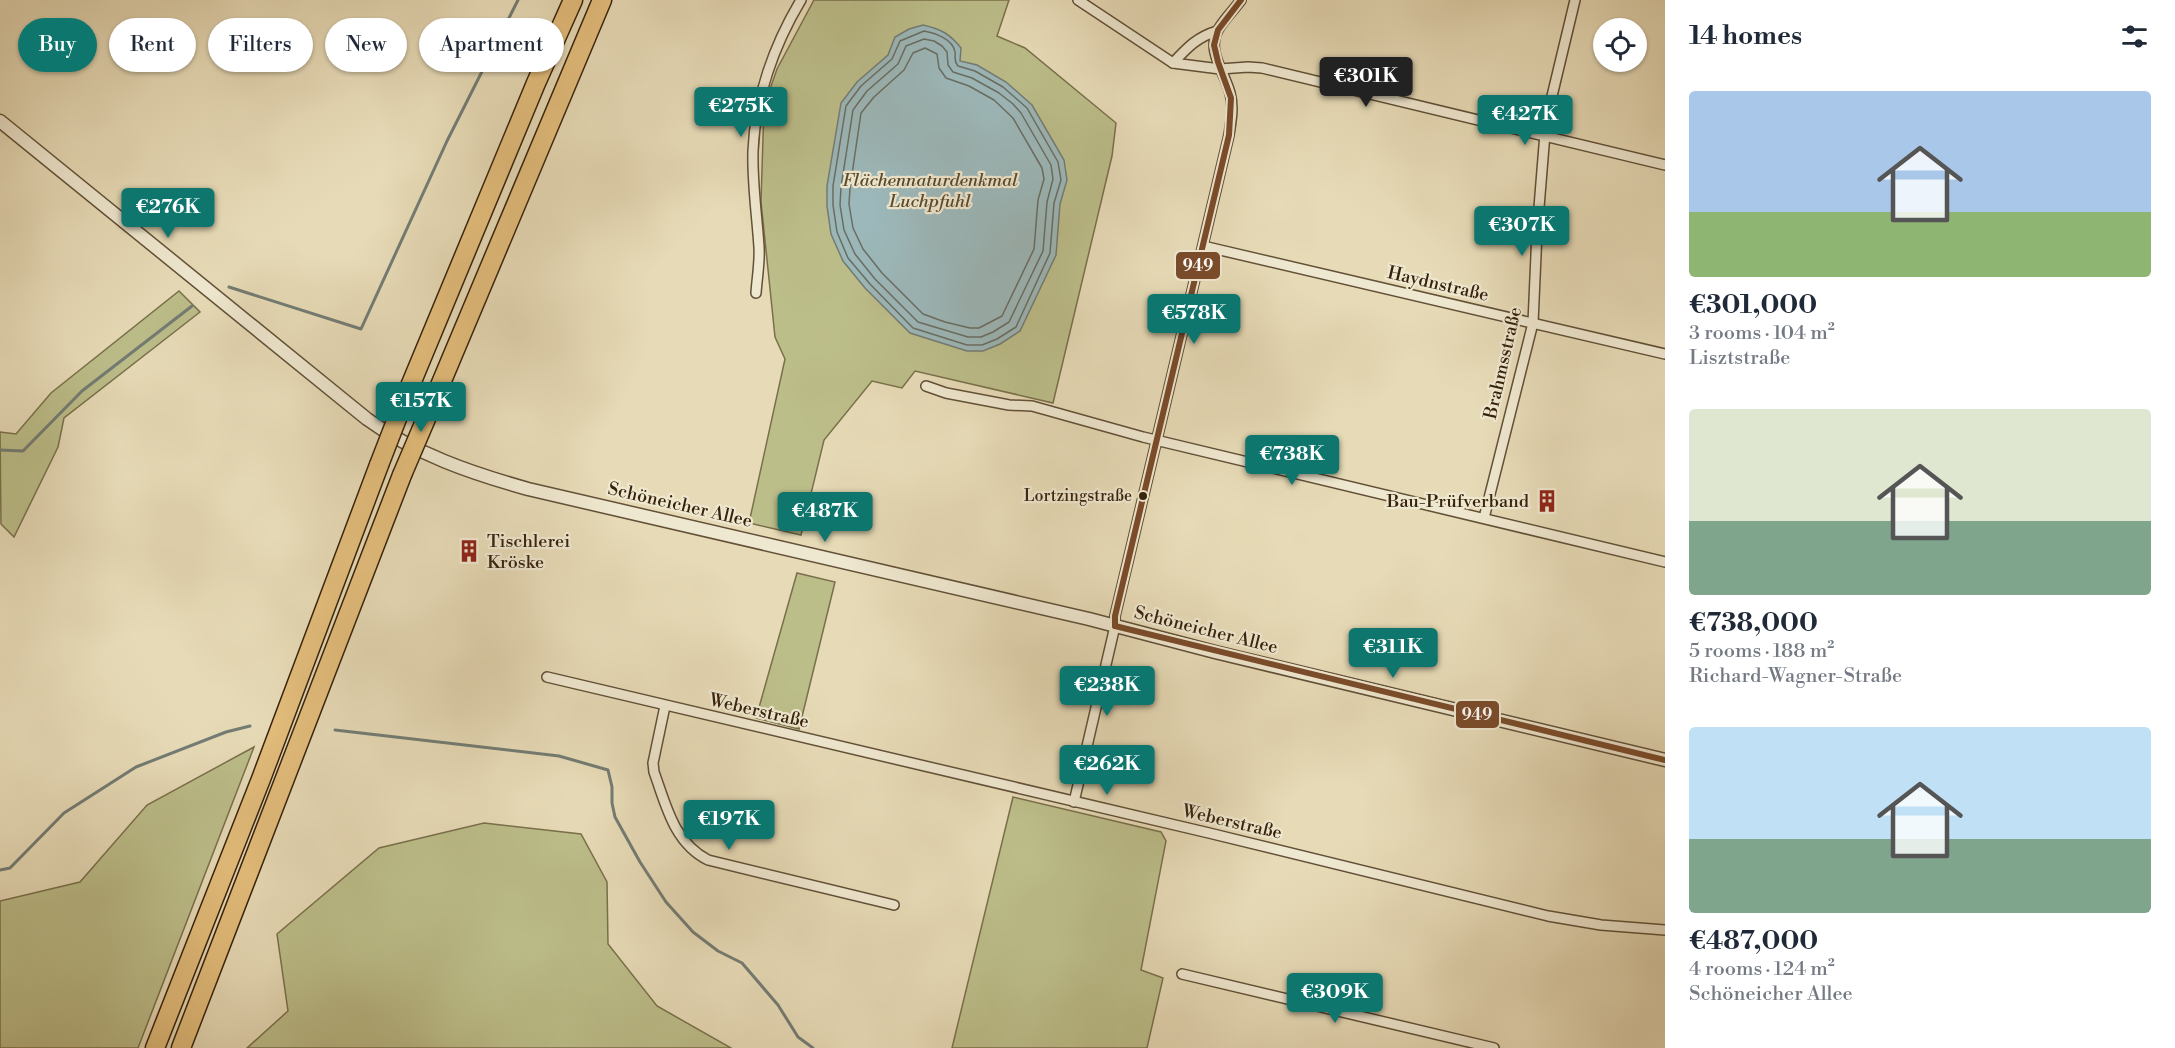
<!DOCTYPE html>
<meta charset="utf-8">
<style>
:root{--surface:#fff;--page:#f6f6f7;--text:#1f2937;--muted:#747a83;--accent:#0f766e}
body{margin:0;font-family:"Libre Bodoni",serif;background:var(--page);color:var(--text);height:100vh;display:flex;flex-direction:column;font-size:22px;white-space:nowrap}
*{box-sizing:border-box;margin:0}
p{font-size:20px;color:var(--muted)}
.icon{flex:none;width:33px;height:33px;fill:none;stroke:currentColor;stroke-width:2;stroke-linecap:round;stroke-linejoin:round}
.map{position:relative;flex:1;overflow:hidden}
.details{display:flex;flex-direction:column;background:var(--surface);width:510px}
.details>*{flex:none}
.guide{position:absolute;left:18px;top:18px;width:570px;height:54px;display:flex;gap:12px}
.tools{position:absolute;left:1593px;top:18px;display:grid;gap:12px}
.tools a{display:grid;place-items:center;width:54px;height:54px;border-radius:50%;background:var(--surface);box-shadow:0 2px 4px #0004;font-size:30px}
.price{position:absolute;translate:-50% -51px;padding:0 14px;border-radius:6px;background:var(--accent);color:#fff;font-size:20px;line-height:39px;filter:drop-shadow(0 2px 3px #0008)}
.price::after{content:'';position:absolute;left:50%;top:36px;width:18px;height:14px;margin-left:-9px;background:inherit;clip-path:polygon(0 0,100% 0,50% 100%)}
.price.on{background:#222;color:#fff}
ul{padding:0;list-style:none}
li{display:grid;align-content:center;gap:12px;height:318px;padding:0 24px}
li span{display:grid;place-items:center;height:186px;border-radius:6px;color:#555}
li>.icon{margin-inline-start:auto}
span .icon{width:108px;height:108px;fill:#fffc;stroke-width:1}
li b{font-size:26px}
h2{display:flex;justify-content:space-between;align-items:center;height:72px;padding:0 24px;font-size:26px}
.chip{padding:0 21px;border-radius:27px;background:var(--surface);box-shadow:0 2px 4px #0004;font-size:21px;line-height:54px}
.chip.on{background:var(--accent);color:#fff}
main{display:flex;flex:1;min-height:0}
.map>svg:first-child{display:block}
.green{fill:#bcbe8a;stroke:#79704b;stroke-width:1.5}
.water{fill:#9cb8ba;stroke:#737c74;stroke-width:1.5}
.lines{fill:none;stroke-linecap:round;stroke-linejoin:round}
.shore{stroke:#696d63;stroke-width:1.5}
.stream{stroke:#737c74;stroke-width:3}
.minor-casing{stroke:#625037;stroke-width:12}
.tertiary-casing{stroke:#625037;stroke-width:15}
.motorway-casing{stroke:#36220c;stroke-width:21}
.minor{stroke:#efe8d0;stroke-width:9}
.tertiary{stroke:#efe8d0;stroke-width:12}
.motorway{stroke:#e4be7c;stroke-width:18}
.motorway-bridge-casing{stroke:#36220c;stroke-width:21;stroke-linecap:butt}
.motorway-bridge{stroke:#e4be7c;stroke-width:18}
.bus-1-casing{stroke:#efe8d0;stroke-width:10}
.bus-1{stroke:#7a4b2a;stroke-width:6}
.bus-dot{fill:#36220c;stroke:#efe8d0;stroke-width:2}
.labels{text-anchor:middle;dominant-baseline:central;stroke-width:4.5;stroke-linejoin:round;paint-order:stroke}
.bus-label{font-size:16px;fill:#36220c;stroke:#efe8d0;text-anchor:end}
.park-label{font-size:18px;font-style:italic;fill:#58492c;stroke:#efe8d0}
.street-label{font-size:18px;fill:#36220c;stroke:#efe8d0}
.poi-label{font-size:18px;fill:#36220c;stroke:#efe8d0;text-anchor:end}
.line-badge{stroke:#efe8d0;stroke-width:2}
.badge-label{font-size:16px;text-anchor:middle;font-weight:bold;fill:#fff}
</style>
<main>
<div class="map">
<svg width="1665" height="1048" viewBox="0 0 1665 1048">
<rect width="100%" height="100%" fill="#e7dbb7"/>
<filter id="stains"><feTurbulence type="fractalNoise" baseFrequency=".00333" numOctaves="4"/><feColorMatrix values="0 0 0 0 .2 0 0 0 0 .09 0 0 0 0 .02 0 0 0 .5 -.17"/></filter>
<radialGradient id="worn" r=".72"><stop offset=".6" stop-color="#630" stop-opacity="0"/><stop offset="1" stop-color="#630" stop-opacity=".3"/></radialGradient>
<g class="green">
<path d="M814 0H1009L997 36 1025 48 1116 123 1112 156 1053 403 915 371 902 388 872 381 824 440 801 535 749 523 785 359 775 337 761 202 764 106 777 69Z"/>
<path d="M179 291 200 312 64 418 58 447 14 537 1 524 0 432 16 434 51 393Z"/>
<path d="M797 573 835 582 799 729 756 718Z"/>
<path d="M254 747 138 1048H0V901L80 882 147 805Z"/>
<path d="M1013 797 1161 832 1166 841 1141 970 1163 978 1147 1048H952Z"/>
<path d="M484 823 581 834 607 882 608 944 657 1006 731 1048H247L288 1011 277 934 379 848Z"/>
</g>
<path class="water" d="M923 25C941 29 950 34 961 48L960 61 977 65 1006 82 1032 105 1064 160 1067 180 1060 204 1056 255 1020 331 1000 344 983 351H967L910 333 865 288 843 261 831 234 827 206V186L841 103 857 82 888 55 895 37 909 29Z"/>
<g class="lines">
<g class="shore">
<path d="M924 31C935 33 953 39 955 52 956 58 953 60 958 66L975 71 1003 87 1027 108 1058 162 1061 180 1054 203 1050 253 1016 327 997 339 982 345H967L913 328 870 284 848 258 837 232 833 205V186L846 106 861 86 892 59 900 41Z"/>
<path d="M924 39 934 41 942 46 947 52 948 65 953 72 972 78 999 93 1013 104 1021 113 1051 165 1053 179 1047 202 1043 251 1009 322 993 332 981 337H968L918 322 875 279 855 254 844 230 840 205 841 187 853 110 867 91 898 64 906 46Z"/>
<path d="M925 48 937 54 939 68 946 78 969 86 994 100 1013 118 1042 168 1044 179 1038 200 1034 249 1002 316 979 328H970L945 322 923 314 882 273 863 249 853 228 849 204 850 188 861 113 874 97 904 70 913 53Z"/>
</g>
<g class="stream">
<path d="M229 287 361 329 447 141 518 0"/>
<path d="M0 450 23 451 82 391 192 306"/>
<path d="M335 730 559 756 608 770 612 787V803L615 817 640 862 666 902 693 932 718 951 742 963 778 1005 798 1037 813 1048"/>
<path d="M0 870 10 868 64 813 136 767 226 732 250 726"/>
</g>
<g class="minor-casing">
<g id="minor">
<path d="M1078 0 1173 63 1220 69 1248 67 1262 68 1665 165"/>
<path d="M1173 63C1187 48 1197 37 1217 31"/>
<path d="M1203 246 1665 354"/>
<path d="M756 293C757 278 760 262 759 247 757 215 752 183 753 151 755 98 774 45 801 0"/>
<path d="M926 386 946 393 1009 405 1032 406 1143 437 1665 562"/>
<path d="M1484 518 1533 323 1537 232 1546 121 1575 0"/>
<path d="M547 677 1209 833 1548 916 1601 925 1665 930"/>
<path d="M665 706 653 763 654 772C666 805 674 843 708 860L894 905"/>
<path d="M1074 802 1115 626V616L1229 135C1231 121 1234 107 1230 93 1225 73 1206 50 1218 30 1224 19 1234 10 1241 0"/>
<path d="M1182 974 1494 1048"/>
</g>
</g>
<g class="tertiary-casing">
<path id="tertiary" d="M0 121 367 419C415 454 471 473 528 489L1089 619 1215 652 1665 760"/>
</g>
<g class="motorway-casing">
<g id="motorway">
<path d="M403 403 536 83 573 0"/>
<path d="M428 414 602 0"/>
<path d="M155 1048 261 779 379 465"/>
<path d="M181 1048 402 475"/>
</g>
</g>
<use href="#minor" class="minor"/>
<use href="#tertiary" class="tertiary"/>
<use href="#motorway" class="motorway"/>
<g class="motorway-bridge-casing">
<g id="motorway-bridge">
<path d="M379 465 403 403"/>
<path d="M402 475 428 414"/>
</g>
</g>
<use href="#motorway-bridge" class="motorway-bridge"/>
<g class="bus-1-casing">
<g id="bus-1">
<path d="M1115 626V616L1229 135 1231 98 1218 62 1214 45 1218 30 1241 0"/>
<path d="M1115 626 1665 760"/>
</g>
</g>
<use href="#bus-1" class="bus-1"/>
</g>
<defs>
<g id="building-bare" transform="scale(1.8)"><path d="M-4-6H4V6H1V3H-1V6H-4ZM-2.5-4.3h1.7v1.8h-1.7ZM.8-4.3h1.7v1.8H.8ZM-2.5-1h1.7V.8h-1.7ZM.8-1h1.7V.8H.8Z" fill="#8f2418" stroke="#efe8d0" stroke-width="2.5" paint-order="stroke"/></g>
</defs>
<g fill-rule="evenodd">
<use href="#building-bare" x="1547" y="501"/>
<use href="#building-bare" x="469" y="551"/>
</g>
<circle class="bus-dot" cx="1143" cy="496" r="5"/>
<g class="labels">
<g class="bus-label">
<text x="1132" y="496">Lortzingstraße</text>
</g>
<g class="park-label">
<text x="930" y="180">Flächennaturdenkmal<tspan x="930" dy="21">Luchpfuhl</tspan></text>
</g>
<g class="street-label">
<text transform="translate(1438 284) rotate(13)">Haydnstraße</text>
<text transform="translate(1503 363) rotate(-77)">Brahmsstraße</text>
<text transform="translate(680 505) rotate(13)">Schöneicher Allee</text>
<text transform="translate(1206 630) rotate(14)">Schöneicher Allee</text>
<text transform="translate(759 711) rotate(13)">Weberstraße</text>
<text transform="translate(1232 822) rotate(13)">Weberstraße</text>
</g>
<g class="poi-label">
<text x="1529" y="501">Bau-Prüfverband</text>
<text x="487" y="541" text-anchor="start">Tischlerei<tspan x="487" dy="21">Kröske</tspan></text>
</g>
</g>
<g class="line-badge">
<rect x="1175" y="251" width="46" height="29" rx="6" fill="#7a4b2a"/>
<rect x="1455" y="700" width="45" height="29" rx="6" fill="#7a4b2a"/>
</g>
<g class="badge-label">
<text x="1198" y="271">949</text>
<text x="1477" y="720">949</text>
</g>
<rect width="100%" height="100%" filter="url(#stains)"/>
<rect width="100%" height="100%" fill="url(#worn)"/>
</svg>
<div class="tools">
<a><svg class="icon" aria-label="locate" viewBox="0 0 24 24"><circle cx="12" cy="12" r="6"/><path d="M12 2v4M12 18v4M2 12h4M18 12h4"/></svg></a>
</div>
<b class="price on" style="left:1366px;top:108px">€301K</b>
<b class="price" style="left:741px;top:138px">€275K</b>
<b class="price" style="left:1525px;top:146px">€427K</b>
<b class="price" style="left:168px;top:239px">€276K</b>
<b class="price" style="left:1522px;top:257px">€307K</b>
<b class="price" style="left:1194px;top:345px">€578K</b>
<b class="price" style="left:421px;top:433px">€157K</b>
<b class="price" style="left:1292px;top:486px">€738K</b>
<b class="price" style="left:825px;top:543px">€487K</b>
<b class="price" style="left:1393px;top:679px">€311K</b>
<b class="price" style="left:1107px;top:717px">€238K</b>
<b class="price" style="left:1107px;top:796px">€262K</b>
<b class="price" style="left:729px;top:851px">€197K</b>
<b class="price" style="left:1335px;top:1024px">€309K</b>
<div class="guide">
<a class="chip on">Buy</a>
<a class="chip">Rent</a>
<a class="chip">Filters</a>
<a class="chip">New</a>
<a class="chip">Apartment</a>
</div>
</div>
<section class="details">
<h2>14 homes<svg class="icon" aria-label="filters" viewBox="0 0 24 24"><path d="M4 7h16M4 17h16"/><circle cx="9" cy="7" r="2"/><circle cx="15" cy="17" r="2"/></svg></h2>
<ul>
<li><span style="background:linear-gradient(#a9c7e8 65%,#8fb573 0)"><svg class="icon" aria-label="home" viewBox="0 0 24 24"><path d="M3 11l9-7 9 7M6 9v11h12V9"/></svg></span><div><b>€301,000</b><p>3 rooms · 104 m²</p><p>Lisztstraße</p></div></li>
<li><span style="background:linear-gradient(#dfe7d0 60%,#7fa58c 0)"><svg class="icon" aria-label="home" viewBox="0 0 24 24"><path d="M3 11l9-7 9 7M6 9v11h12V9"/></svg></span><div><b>€738,000</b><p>5 rooms · 188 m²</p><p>Richard-Wagner-Straße</p></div></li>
<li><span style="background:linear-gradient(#bfe0f5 60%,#7fa58c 0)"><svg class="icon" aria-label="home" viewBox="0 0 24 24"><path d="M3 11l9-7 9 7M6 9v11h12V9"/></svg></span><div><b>€487,000</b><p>4 rooms · 124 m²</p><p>Schöneicher Allee</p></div></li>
</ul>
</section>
</main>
